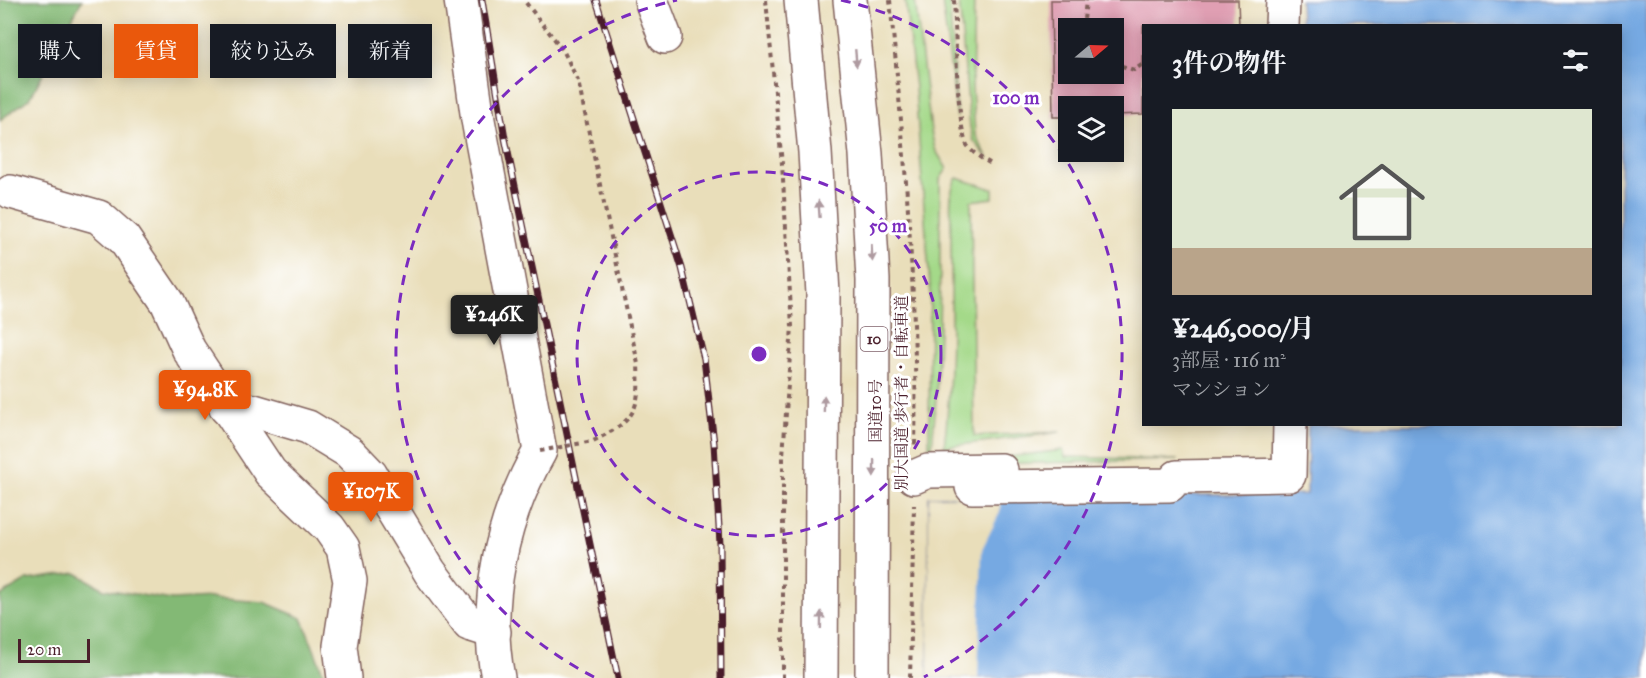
<!DOCTYPE html>
<html lang="ja">
<meta charset="utf-8">
<style>
:root{--surface:#171b24;--page:#20242c;--text:#f1f3f6;--muted:#9ea1a6;--line:#363941;--accent:#ea580c}
body{margin:0;font-family:"IM FELL Great Primer","Noto Serif JP",serif;background:var(--page);color:var(--text);height:100vh;display:flex;flex-direction:column;font-size:22px;white-space:nowrap}
*{box-sizing:border-box;margin:0}
p{font-size:20px;color:var(--muted)}
.icon{flex:none;width:33px;height:33px;fill:none;stroke:currentColor;stroke-width:2;stroke-linecap:round;stroke-linejoin:round}
.map{position:relative;flex:1;overflow:hidden}
.details{position:absolute;left:1142px;top:24px;width:480px;height:402px;display:flex;flex-direction:column;background:var(--surface);border-radius:0px;box-shadow:0 3px 15px #0003}
.details>*{flex:none}
.banner{position:absolute;left:18px;top:24px;width:570px;height:54px;display:flex;gap:12px}
.needle{width:39px;rotate:71deg}
.fabs{position:absolute;left:1058px;top:18px;display:grid;gap:12px}
.fabs a{display:grid;place-items:center;width:66px;height:66px;border-radius:0px;background:var(--surface);box-shadow:0 3px 15px #0003;font-size:30px}
.scale{position:absolute;left:18px;bottom:15px;width:72px;box-sizing:border-box;padding-left:6px;border:3px solid #4a1f2b;border-top:0;font-size:16px;line-height:21px;white-space:nowrap;color:#4a1f2b;-webkit-text-stroke:4px #fff;paint-order:stroke}
.price{position:absolute;translate:-50% -51px;padding:0 14px;border-radius:6px;background:var(--accent);color:#fff;font-size:20px;line-height:39px;filter:drop-shadow(0 2px 3px #0008)}
.price::after{content:'';position:absolute;left:50%;top:36px;width:18px;height:14px;margin-left:-9px;background:inherit;clip-path:polygon(0 0,100% 0,50% 100%)}
.price.active{background:#222;color:#fff}
ul{padding:0;list-style:none}
li{display:grid;align-content:center;gap:12px;height:318px;padding:0 30px}
li+li{border-top:2px solid var(--line)}
li span{display:grid;place-items:center;height:186px;border-radius:0px;color:#555}
li>.icon{margin-inline-start:auto}
span .icon{width:108px;height:108px;fill:#fffc;stroke-width:1}
li b{font-size:26px}
h2{display:flex;justify-content:space-between;align-items:center;height:72px;padding:0 30px;font-size:26px}
.pill{padding:0 21px;border-radius:0px;background:var(--surface);box-shadow:0 3px 15px #0003;font-size:21px;line-height:54px}
.pill.active{background:var(--accent);color:#fff}
.map>svg:first-child{display:block}
.green{fill:#a4d989;stroke:#777c5a;stroke-width:1.5}
.forest{fill:#83b975;stroke:#666c50;stroke-width:1.5}
.water{fill:#76a9e2;stroke:#606486;stroke-width:1.5}
.pier{fill:#e9deba}
.building{fill:#e09fb3;fill-rule:evenodd}
.lines{fill:none;stroke-linecap:round;stroke-linejoin:round}
.minor-casing{stroke:#82625d;stroke-width:36}
.highway-casing{stroke:#82625d;stroke-width:36}
.path{stroke:#82625d;stroke-width:4;stroke-dasharray:4.5 4.5;stroke-linecap:butt}
.minor{stroke:#fff;stroke-width:33}
.highway{stroke:#fff;stroke-width:33}
.rail-casing{stroke:#4a1f2b;stroke-width:7}
.rail{stroke:#fff;stroke-width:4.5;stroke-dasharray:14;stroke-linecap:butt}
.path-bridge{stroke:#82625d;stroke-width:4;stroke-dasharray:4.5 4.5;stroke-linecap:butt}
.oneway{fill:#ae9aa0}
.ring{fill:none;stroke:#7b2cbf;stroke-width:3;stroke-dasharray:10 8}
.labels{text-anchor:middle;dominant-baseline:central;stroke-width:6;stroke-linejoin:round;paint-order:stroke}
.shield{fill:#fff;stroke:#80626b;stroke-width:1.5}
.shield-label{font-size:15px;font-weight:bold;fill:#4a1f2b}
.street-label{font-size:16px;fill:#4a1f2b;stroke:#fff}
.centre{fill:#7b2cbf;stroke:#fff;stroke-width:3}
.ring-label{font-size:18px;text-anchor:middle;font-weight:bold;fill:#7b2cbf;stroke:#fff;stroke-width:6;stroke-linejoin:round;paint-order:stroke}
</style>
<div class="map">
<svg width="1646" height="678" viewBox="0 0 1646 678">
<rect width="100%" height="100%" fill="#fff"/>
<filter id="ink" filterUnits="userSpaceOnUse"><feTurbulence type="fractalNoise" baseFrequency=".0167" numOctaves="2"/><feDisplacementMap in="SourceGraphic" scale="12" xChannelSelector="R" yChannelSelector="G"/><feConvolveMatrix kernelMatrix="1 2 1 2 8 2 1 2 1" color-interpolation-filters="sRGB"/></filter>
<filter id="wash" filterUnits="userSpaceOnUse"><feTurbulence type="fractalNoise" baseFrequency=".008" numOctaves="4" result="noise"/><feDisplacementMap in="SourceGraphic" scale="24" xChannelSelector="R" yChannelSelector="G"/><feGaussianBlur stdDeviation="1.35" result="paint"/><feColorMatrix in="noise" values="0 0 0 0 0 0 0 0 0 0 0 0 0 0 0 0 0 1.4 0 .05"/><feComposite in="paint" operator="in"/></filter>
<g filter="url(#wash)">
<rect width="100%" height="100%" fill="#e9deba"/>
<g class="green">
<path d="M905 0H915L931 131 935 149 947 169 940 179C940 269 941 358 932 447H929L930 286 915 88Z"/>
<path d="M942 0H949L957 118Z"/>
<path d="M959 0H974L972 89 975 134 988 158 973 140 970 127Z"/>
<path d="M957 178 993 189V198L971 201 974 436 1060 432 944 447C953 374 951 300 951 227 951 213 948 189 957 178Z"/>
<path d="M1063 450 1065 457 1178 460 944 465Z"/>
</g>
<g class="forest">
<path d="M0 0H82L30 98 0 120Z"/>
<path d="M76 573 104 589 172 600 212 598 264 602 302 618 325 678H0V596L27 580Z"/>
</g>
<path class="water" d="M1300 0H1646V678H928L929 497 1307 494 1308 425 1620 424V26L1301 25Z"/>
<path class="pier" d="M1000 496V512L982 549 978 678H928L929 497Z"/>
<g id="blocks">
<path class="building" d="M1051 0H1238L1239 26H1143V114L1113 115V106H1068V117H1053ZM1068 28H1113V74H1068Z"/>
</g>
</g>
<g filter="url(#ink)">
<use href="#blocks" fill-opacity="0" stroke="#82625d" stroke-width="1.5"/>
<g class="lines">
<g class="minor-casing">
<g id="minor">
<path d="M461 0 478 120 540 451C502 517 483 602 498 678"/>
<path d="M651 0 665 37"/>
<path d="M1282 26 1283 0"/>
<path d="M11 192 99 217 124 239 167 302 189 350 270 472 329 528 343 548 350 581 340 646 344 678"/>
<path d="M226 408 254 411 308 427 349 452 371 475 430 572 469 624 494 632"/>
<path d="M914 477 928 471 1001 470"/>
<path d="M972 487 1170 485 1177 477 1289 475 1290 424"/>
</g>
</g>
<g class="highway-casing">
<g id="highway">
<path d="M801 0 815 152 823 294 821 678"/>
<path d="M850 0 866 154 873 280 872 678"/>
</g>
</g>
<g class="path">
<path d="M766 0 782 164 792 326 783 456V678"/>
<path d="M890 0C904 149 918 297 915 446"/>
<path d="M954 0C956 29 956 123 967 145 973 154 984 160 993 165"/>
<path d="M526 3 563 50 578 81 638 364C640 411 636 420 593 441"/>
<path d="M1086 28 1084 20 1086 0"/>
<path d="M1113 63 1134 70 1143 64"/>
<path d="M910 678 914 505"/>
</g>
<use href="#minor" class="minor"/>
<use href="#highway" class="highway"/>
<g class="rail-casing">
<g id="rail">
<path d="M482 0 505 138 618 678"/>
<path d="M596 0 682 268 704 359 714 443 720 544 721 678"/>
</g>
</g>
<use href="#rail" class="rail"/>
<path class="path-bridge" d="M540 451 593 441"/>
</g>
<defs><path id="oneway-solid" d="M-6-.8H1V-3.2L6.5 0L1 3.2V.8H-6Z" transform="scale(1.5)"/></defs>
<g class="oneway">
<use href="#oneway-solid" transform="translate(856 58) rotate(85)"/>
<use href="#oneway-solid" transform="translate(819 209) rotate(-94)"/>
<use href="#oneway-solid" transform="translate(872 253) rotate(87)"/>
<use href="#oneway-solid" transform="translate(824 404) rotate(-89)"/>
<use href="#oneway-solid" transform="translate(874 468) rotate(91)"/>
<use href="#oneway-solid" transform="translate(821 620) rotate(-89)"/>
</g>
</g>
<g class="ring">
<circle cx="759" cy="354" r="182"/>
<path d="M594 677A363 363 0 0 1 677 0M841 0A363 363 0 0 1 924 677"/>
</g>
<g class="labels">
<rect class="shield" x="860.5" y="327" width="27" height="24" rx="4.5"/>
<g class="shield-label">
<text x="874" y="339">10</text>
</g>
<g class="street-label">
<text transform="translate(901 393) rotate(-90)">別大国道 歩行者・自転車道</text>
<text transform="translate(875 411) rotate(-90)">国道10号</text>
</g>
</g>
<circle cx="759" cy="354" r="9" class="centre"/>
<g class="ring-label">
<text x="1016" y="104">100 m</text>
<text x="888" y="232">50 m</text>
</g>
</svg>
<div class="fabs">
<a><svg class="needle" viewBox="-14 -14 28 28"><path d="M0-13l5 13h-10z" fill="#e53935"/><path d="M0 13l5-13h-10z" fill="#9ea1a6"/></svg></a>
<a><svg class="icon" aria-label="layers" viewBox="0 0 24 24"><path d="M12 4l9 5-9 5-9-5zM3 14l9 5 9-5"/></svg></a>
</div>
<div class="scale">20 m</div>
<b class="price active" style="left:494px;top:346px">¥246K</b>
<b class="price" style="left:205px;top:421px">¥94.8K</b>
<b class="price" style="left:371px;top:523px">¥107K</b>
<div class="banner">
<a class="pill">購入</a>
<a class="pill active">賃貸</a>
<a class="pill">絞り込み</a>
<a class="pill">新着</a>
</div>
<section class="details">
<h2>3件の物件<svg class="icon" aria-label="filters" viewBox="0 0 24 24"><path d="M4 7h16M4 17h16"/><circle cx="9" cy="7" r="2"/><circle cx="15" cy="17" r="2"/></svg></h2>
<ul>
<li><span style="background:linear-gradient(#dfe7d0 75%,#b9a48a 0)"><svg class="icon" aria-label="home" viewBox="0 0 24 24"><path d="M3 11l9-7 9 7M6 9v11h12V9"/></svg></span><div><b>¥246,000/月</b><p>3部屋 · 116 m²</p><p>マンション</p></div></li>
</ul>
</section>
</div>
